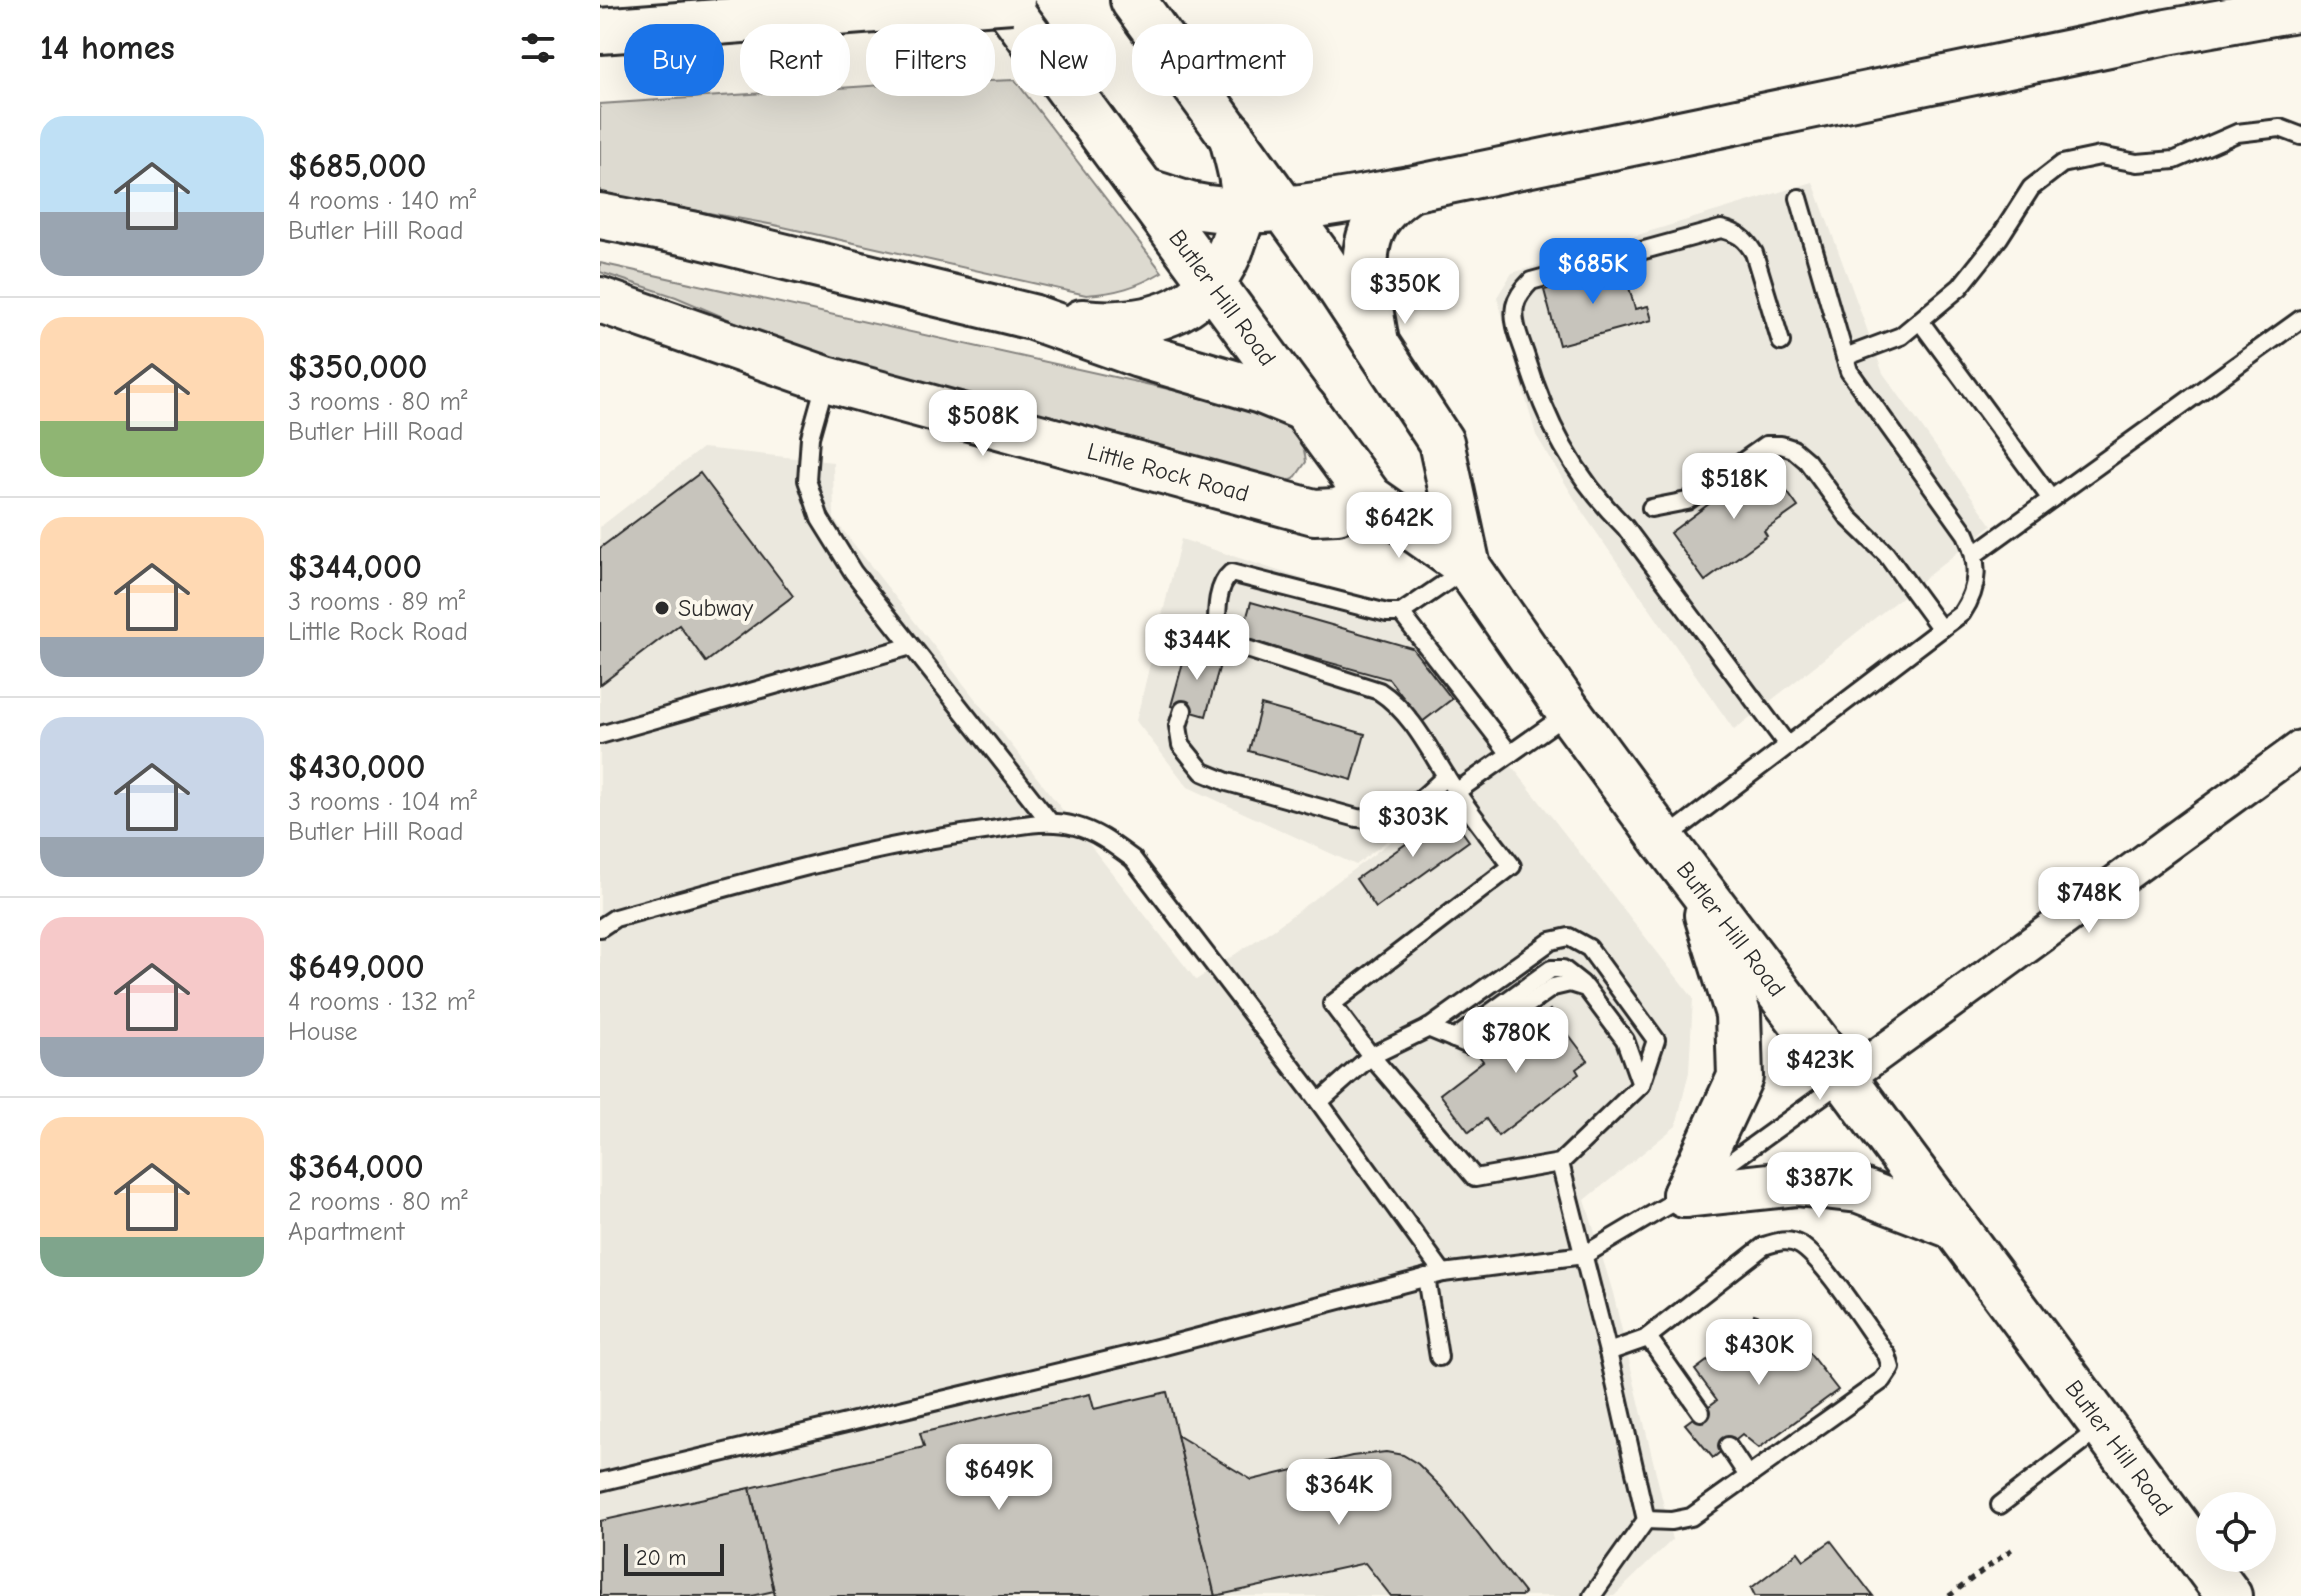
<!DOCTYPE html>
<meta charset="utf-8">
<style>
:root{--surface:#fff;--page:#f2f2f2;--text:#222;--muted:#767676;--line:#e0e0e0;--accent:#1a73e8}
body{margin:0;font-family:"Comic Neue",sans-serif;background:var(--page);color:var(--text);height:100vh;display:flex;flex-direction:column;font-size:30px;white-space:nowrap}
*{box-sizing:border-box;margin:0}
p{font-size:26px;color:var(--muted)}
.icon{flex:none;width:44px;height:44px;fill:none;stroke:currentColor;stroke-width:2;stroke-linecap:round;stroke-linejoin:round}
.map{position:relative;flex:1;overflow:hidden}
.drawer{display:flex;flex-direction:column;background:var(--surface);width:600px}
.drawer>*{flex:none}
.hud{position:absolute;left:24px;top:24px;width:760px;height:72px;display:flex;gap:16px}
.tools{position:absolute;left:1596px;top:1492px;display:grid;gap:16px}
.tools a{display:grid;place-items:center;width:80px;height:80px;border-radius:50%;background:var(--surface);box-shadow:0 8px 32px #0002;font-size:40px}
.scale{position:absolute;left:24px;bottom:20px;width:100px;box-sizing:border-box;padding-left:8px;border:4px solid #2b2b2b;border-top:0;font-size:22px;line-height:28px;white-space:nowrap;color:#2b2b2b;-webkit-text-stroke:6px #fbf7ec;paint-order:stroke}
.price{position:absolute;translate:-50% -68px;padding:0 18px;border-radius:16px;background:#fff;color:#222;font-size:26px;line-height:52px;filter:drop-shadow(0 2px 4px #0008)}
.price::after{content:'';position:absolute;left:50%;top:48px;width:24px;height:18px;margin-left:-12px;background:inherit;clip-path:polygon(0 0,100% 0,50% 100%)}
.price.on{background:var(--accent);color:#fff}
ul{padding:0;list-style:none}
li{display:flex;align-items:center;gap:24px;height:200px;padding:0 40px}
li+li{border-top:2px solid var(--line)}
li span{display:grid;place-items:center;flex:none;width:224px;height:160px;border-radius:24px;color:#555}
li>.icon{margin-inline-start:auto}
span .icon{width:96px;height:96px;fill:#fffc;stroke-width:1}
li b{font-size:34px}
h2{display:flex;justify-content:space-between;align-items:center;height:96px;padding:0 40px;font-size:34px}
.chip{padding:0 28px;border-radius:32px;background:var(--surface);box-shadow:0 8px 32px #0002;font-size:28px;line-height:72px}
.chip.on{background:var(--accent);color:#fff}
main{display:flex;flex:1;min-height:0}
.map>svg:first-child{display:block}
.built{fill:#ebe8de}
.green{fill:#dddad0;stroke:#84827e;stroke-width:2}
.building{fill:#c7c4bc;stroke:#2b2b2b;stroke-width:2}
.lines{fill:none;stroke-linecap:round;stroke-linejoin:round}
.lane-casing{stroke:#2b2b2b;stroke-width:22}
.street-casing{stroke:#2b2b2b;stroke-width:38}
.secondary-casing{stroke:#2b2b2b;stroke-width:50}
.highway-casing{stroke:#2b2b2b;stroke-width:50}
.path{stroke:#2b2b2b;stroke-width:5;stroke-dasharray:6 6;stroke-linecap:butt}
.lane{stroke:#fbf7ec;stroke-width:16}
.street{stroke:#fbf7ec;stroke-width:32}
.secondary{stroke:#fbf7ec;stroke-width:44}
.highway{stroke:#fbf7ec;stroke-width:44}
.highway-bridge-casing{stroke:#2b2b2b;stroke-width:50;stroke-linecap:butt}
.highway-bridge{stroke:#fbf7ec;stroke-width:44}
.poi-dot{fill:#2b2b2b;stroke:#fbf7ec;stroke-width:3}
.labels{text-anchor:middle;dominant-baseline:central;stroke-width:8;stroke-linejoin:round;paint-order:stroke}
.street-label{font-size:24px;fill:#2b2b2b;stroke:#fbf7ec}
.poi-label{font-size:24px;fill:#2b2b2b;stroke:#fbf7ec;text-anchor:start}
</style>
<main>
<section class="drawer">
<h2>14 homes<svg class="icon" aria-label="filters" viewBox="0 0 24 24"><path d="M4 7h16M4 17h16"/><circle cx="9" cy="7" r="2"/><circle cx="15" cy="17" r="2"/></svg></h2>
<ul>
<li><span style="background:linear-gradient(#bfe0f5 60%,#9aa5b1 0)"><svg class="icon" aria-label="home" viewBox="0 0 24 24"><path d="M3 11l9-7 9 7M6 9v11h12V9"/></svg></span><div><b>$685,000</b><p>4 rooms · 140 m²</p><p>Butler Hill Road</p></div></li>
<li><span style="background:linear-gradient(#ffd9b3 65%,#8fb573 0)"><svg class="icon" aria-label="home" viewBox="0 0 24 24"><path d="M3 11l9-7 9 7M6 9v11h12V9"/></svg></span><div><b>$350,000</b><p>3 rooms · 80 m²</p><p>Butler Hill Road</p></div></li>
<li><span style="background:linear-gradient(#ffd9b3 75%,#9aa5b1 0)"><svg class="icon" aria-label="home" viewBox="0 0 24 24"><path d="M3 11l9-7 9 7M6 9v11h12V9"/></svg></span><div><b>$344,000</b><p>3 rooms · 89 m²</p><p>Little Rock Road</p></div></li>
<li><span style="background:linear-gradient(#c9d6e8 75%,#9aa5b1 0)"><svg class="icon" aria-label="home" viewBox="0 0 24 24"><path d="M3 11l9-7 9 7M6 9v11h12V9"/></svg></span><div><b>$430,000</b><p>3 rooms · 104 m²</p><p>Butler Hill Road</p></div></li>
<li><span style="background:linear-gradient(#f6c9c9 75%,#9aa5b1 0)"><svg class="icon" aria-label="home" viewBox="0 0 24 24"><path d="M3 11l9-7 9 7M6 9v11h12V9"/></svg></span><div><b>$649,000</b><p>4 rooms · 132 m²</p><p>House</p></div></li>
<li><span style="background:linear-gradient(#ffd9b3 75%,#7fa58c 0)"><svg class="icon" aria-label="home" viewBox="0 0 24 24"><path d="M3 11l9-7 9 7M6 9v11h12V9"/></svg></span><div><b>$364,000</b><p>2 rooms · 80 m²</p><p>Apartment</p></div></li>
</ul>
</section>
<div class="map">
<svg width="1701" height="1596" viewBox="0 0 1701 1596">
<rect width="100%" height="100%" fill="#fbf7ec"/>
<filter id="ink" filterUnits="userSpaceOnUse"><feTurbulence type="fractalNoise" baseFrequency=".0125" numOctaves="2"/><feDisplacementMap in="SourceGraphic" scale="16" xChannelSelector="R" yChannelSelector="G"/><feConvolveMatrix kernelMatrix="1 2 1 2 8 2 1 2 1" color-interpolation-filters="sRGB"/></filter>
<g filter="url(#ink)">
<g class="built">
<path d="M1213 182 1283 373 1392 525 1134 730 985 516 936 435 897 297 912 273Z"/>
<path d="M102 448 233 462 234 519 596 980 675 928 845 801 911 765 1093 998 1089 1072 1076 1126 985 1200 1013 1293 1072 1540 1014 1596H0V527Z"/>
<path d="M581 539 813 615 911 744 756 865 588 787 536 721Z"/>
</g>
<g class="green">
<path d="M415 80 562 272C537 287 516 293 486 295L174 225 0 193V104L284 85Z"/>
<path d="M0 263 636 404C671 415 702 419 706 462L694 479 686 482 247 363 173 338 76 297 0 272Z"/>
</g>
<g class="building">
<path d="M1024 269 1035 309 1048 306 1052 320 959 345 944 290 973 283 972 277 996 270 997 276Z"/>
<path d="M1166 462 1198 507 1164 531 1167 536 1105 581 1070 533 1110 503 1106 498 1118 490 1121 495Z"/>
<path d="M100 473 193 596 106 662 79 625 0 685V548Z"/>
<path d="M651 602 812 648 852 699 822 722 789 679 641 638Z"/>
<path d="M587 648 622 657 606 716 571 706Z"/>
<path d="M661 705 765 734 752 780 649 751Z"/>
<path d="M846 809 869 841 776 908 756 879 817 836 814 831Z"/>
<path d="M950 1010 988 1060 976 1069 979 1074 898 1136 886 1119 869 1132 840 1094 883 1061 876 1052 904 1029 912 1039Z"/>
<path d="M1154 1314 1204 1330 1202 1344 1238 1390 1159 1448 1142 1434 1113 1458 1085 1424 1117 1400 1095 1370 1151 1328Z"/>
<path d="M567 1392 615 1596H175L150 1488 324 1447 320 1433 490 1394 494 1409Z"/>
<path d="M577 1435 652 1480 752 1456 786 1452 803 1455 818 1464 842 1488 924 1593 921 1596H791L765 1563 615 1596Z"/>
<path d="M150 1488 174 1591 152 1596H0V1521Z"/>
<path d="M1231 1541 1273 1596H1155L1151 1588 1198 1552 1204 1560Z"/>
</g>
<g class="lines">
<g class="lane-casing">
<g id="lane">
<path d="M1320 321 1451 499"/>
<path d="M1181 342 1154 253C1145 238 1138 233 1121 229L931 281C924 288 917 296 915 306 912 322 920 339 925 354 945 421 974 477 1025 527L1188 746"/>
<path d="M1245 357 1301 336 1360 287 1399 238 1431 188 1462 164 1500 156 1537 163 1575 160 1637 133 1680 128 1701 136"/>
<path d="M226 380 210 437 207 480 220 519 253 572 450 822"/>
<path d="M1051 508 1087 501 1166 445H1181L1193 449 1207 461 1249 518 1286 554 1341 629"/>
<path d="M1375 554 1701 319"/>
<path d="M801 613 910 754"/>
<path d="M600 651 604 639 617 631"/>
<path d="M583 710 578 726 581 745 603 772 627 782 757 818C801 822 816 804 846 776"/>
<path d="M0 735 311 646"/>
<path d="M856 792 968 713"/>
<path d="M1065 839 1362 613C1380 586 1379 562 1366 534L1249 371 1199 198"/>
<path d="M0 928 15 918C137 885 258 848 384 831 413 827 446 818 475 826 498 832 515 846 533 859L719 1102 843 1273"/>
<path d="M969 937 989 948 1056 1040 1041 1085 960 1163 875 1178 771 1056 829 1028 951 941Z"/>
<path d="M828 1028 869 1045 953 987 970 983 986 988 1025 1040 1041 1085"/>
<path d="M854 1039 951 969H963L982 984"/>
<path d="M719 1102 771 1056 732 1004 912 866C893 841 872 816 855 790 832 756 814 714 779 691L628 643 617 631C617 612 616 586 631 573L787 613H801L867 568"/>
<path d="M960 1163 1008 1352 1046 1520 992 1596"/>
<path d="M1104 1181 1244 1080"/>
<path d="M826 1277 839 1357"/>
<path d="M1048 1337 1101 1412"/>
<path d="M1008 1352 1045 1339 1164 1246C1176 1242 1188 1238 1200 1245 1224 1259 1268 1330 1287 1355L1291 1368 1283 1380 1091 1517 1071 1521 1046 1520"/>
<path d="M1128 1446 1148 1476"/>
<path d="M0 1482 534 1354 843 1273 984 1255 1085 1195"/>
<path d="M1400 1505 1500 1428"/>
</g>
</g>
<g class="street-casing">
<path id="street" d="M1245 1079 1701 747"/>
</g>
<g class="secondary-casing">
<g id="secondary">
<path id="s1" d="M403 0 770 498 868 567 969 712 1064 841 1245 1079 1629 1596"/>
<path d="M533 0 721 260 841 442 868 567"/>
<path id="s2" d="M0 300 226 379 714 512 737 511 770 498"/>
<path d="M1085 1195 1140 1077 1138 1014 1107 915"/>
<path d="M1085 1195 1197 1183 1259 1190 1355 1227"/>
</g>
</g>
<g class="highway-casing">
<g id="highway">
<path d="M0 31 275 10"/>
<path d="M543 190C559 195 575 201 590 205 660 220 741 201 810 189L1567 32 1701 8"/>
<path d="M0 216 92 234 432 317 539 355 661 391 705 409"/>
<path d="M482 322C553 329 612 311 635 237 638 228 643 217 644 207 645 182 637 158 631 134"/>
<path d="M776 343C770 300 751 244 786 209 793 201 802 195 810 189"/>
</g>
</g>
<path class="path" d="M1349 1596 1412 1549"/>
<use href="#lane" class="lane"/>
<use href="#street" class="street"/>
<use href="#secondary" class="secondary"/>
<use href="#highway" class="highway"/>
<g class="highway-bridge-casing">
<path id="highway-bridge" d="M275 10 412 0"/>
</g>
<use href="#highway-bridge" class="highway-bridge"/>
</g>
</g>
<circle class="poi-dot" cx="62" cy="608" r="8"/>
<g class="labels">
<g class="street-label">
<text stroke="none"><textPath href="#s1" startOffset="370">Butler Hill Road</textPath></text>
<text stroke="none"><textPath href="#s2" startOffset="594">Little Rock Road</textPath></text>
<text stroke="none"><textPath href="#s1" startOffset="1186">Butler Hill Road</textPath></text>
<text stroke="none"><textPath href="#s1" startOffset="1834">Butler Hill Road</textPath></text>
</g>
<g class="poi-label">
<text x="78" y="608">Subway</text>
</g>
</g>
</svg>
<div class="tools">
<a><svg class="icon" aria-label="locate" viewBox="0 0 24 24"><circle cx="12" cy="12" r="6"/><path d="M12 2v4M12 18v4M2 12h4M18 12h4"/></svg></a>
</div>
<div class="scale">20 m</div>
<b class="price on" style="left:993px;top:306px">$685K</b>
<b class="price" style="left:805px;top:326px">$350K</b>
<b class="price" style="left:383px;top:458px">$508K</b>
<b class="price" style="left:1134px;top:521px">$518K</b>
<b class="price" style="left:799px;top:560px">$642K</b>
<b class="price" style="left:597px;top:682px">$344K</b>
<b class="price" style="left:813px;top:859px">$303K</b>
<b class="price" style="left:1489px;top:935px">$748K</b>
<b class="price" style="left:916px;top:1075px">$780K</b>
<b class="price" style="left:1220px;top:1102px">$423K</b>
<b class="price" style="left:1219px;top:1220px">$387K</b>
<b class="price" style="left:1159px;top:1387px">$430K</b>
<b class="price" style="left:399px;top:1512px">$649K</b>
<b class="price" style="left:739px;top:1527px">$364K</b>
<div class="hud">
<a class="chip on">Buy</a>
<a class="chip">Rent</a>
<a class="chip">Filters</a>
<a class="chip">New</a>
<a class="chip">Apartment</a>
</div>
</div>
</main>
